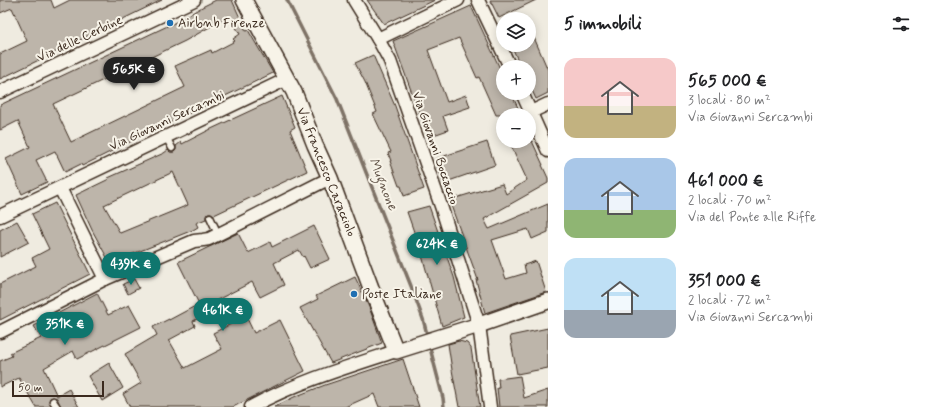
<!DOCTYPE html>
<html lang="it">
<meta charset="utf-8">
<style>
:root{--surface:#fff;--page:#f2f2f2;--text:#202124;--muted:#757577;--accent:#0f766e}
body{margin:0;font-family:Mynerve,sans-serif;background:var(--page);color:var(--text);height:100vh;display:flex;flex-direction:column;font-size:15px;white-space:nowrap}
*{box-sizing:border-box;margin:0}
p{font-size:13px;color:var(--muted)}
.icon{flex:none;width:22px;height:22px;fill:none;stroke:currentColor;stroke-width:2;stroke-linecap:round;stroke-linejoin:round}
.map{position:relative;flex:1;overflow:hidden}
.panel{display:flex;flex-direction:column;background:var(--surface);width:380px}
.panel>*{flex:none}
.tools{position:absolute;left:496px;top:12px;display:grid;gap:8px}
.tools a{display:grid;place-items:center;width:40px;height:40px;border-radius:50%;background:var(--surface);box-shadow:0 2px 10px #0003;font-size:20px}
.scale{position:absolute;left:12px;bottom:10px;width:92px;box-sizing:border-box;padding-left:4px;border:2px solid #3b2a1e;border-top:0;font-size:11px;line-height:14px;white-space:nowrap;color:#3b2a1e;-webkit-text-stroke:3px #f7f3e8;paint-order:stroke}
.price{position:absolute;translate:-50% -34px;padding:0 9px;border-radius:14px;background:var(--accent);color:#fff;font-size:13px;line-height:26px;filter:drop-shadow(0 1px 2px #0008)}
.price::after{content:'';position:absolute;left:50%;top:24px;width:12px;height:9px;margin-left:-6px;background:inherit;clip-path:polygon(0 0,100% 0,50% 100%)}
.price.on{background:#222;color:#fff}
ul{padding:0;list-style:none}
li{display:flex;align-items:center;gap:12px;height:100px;padding:0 16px}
li span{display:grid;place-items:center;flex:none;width:112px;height:80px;border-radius:12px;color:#555}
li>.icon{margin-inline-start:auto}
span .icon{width:48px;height:48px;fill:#fffc;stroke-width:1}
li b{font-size:17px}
h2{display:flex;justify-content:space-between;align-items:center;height:48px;padding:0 16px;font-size:17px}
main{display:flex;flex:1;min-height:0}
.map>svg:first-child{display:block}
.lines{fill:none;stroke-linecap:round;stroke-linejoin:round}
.stream{stroke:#7e7266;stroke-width:3.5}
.building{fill:#bdb5aa;stroke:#3b2a1e;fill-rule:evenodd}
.service-casing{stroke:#3b2a1e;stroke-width:9}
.minor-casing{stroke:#3b2a1e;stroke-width:15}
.tertiary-casing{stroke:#3b2a1e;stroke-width:18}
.service{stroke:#f7f3e8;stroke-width:6}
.minor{stroke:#f7f3e8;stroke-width:12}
.tertiary{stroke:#f7f3e8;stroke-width:15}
.poi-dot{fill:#1f6fb2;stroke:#f7f3e8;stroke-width:1.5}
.labels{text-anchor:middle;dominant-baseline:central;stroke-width:4;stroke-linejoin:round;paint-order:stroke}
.poi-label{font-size:13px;fill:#3b2a1e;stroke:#f7f3e8;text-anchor:start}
.street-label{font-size:13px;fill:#3b2a1e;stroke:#f7f3e8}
.water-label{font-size:14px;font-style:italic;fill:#625448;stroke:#f7f3e8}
</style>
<main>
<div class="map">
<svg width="548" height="407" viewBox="0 0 548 407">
<rect width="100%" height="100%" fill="#efebe0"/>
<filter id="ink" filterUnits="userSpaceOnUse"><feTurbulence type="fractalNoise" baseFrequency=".025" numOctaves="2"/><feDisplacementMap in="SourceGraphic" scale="8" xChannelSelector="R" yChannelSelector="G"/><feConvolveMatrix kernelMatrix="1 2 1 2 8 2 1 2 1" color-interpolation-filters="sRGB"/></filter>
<g filter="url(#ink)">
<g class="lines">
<g class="stream">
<path d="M287 0 337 99 411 286 423 319 428 338"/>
<path d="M429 344 443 398 444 407"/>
</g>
</g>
<g class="building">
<path d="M0 0H51L54 8 70 0H162L0 79V54L27 41 12 8 0 13Z"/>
<path d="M216 0H232L246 31 248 30 273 73 138 138 82 166 81 164 65 172 55 151 36 160 47 182 22 194 6 159 30 147 18 121 0 130V105L176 22 204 6ZM229 16 240 34 233 39 235 41 212 53 211 50 175 66 185 87 71 142 53 104 185 41Z"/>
<path d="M367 0H435L384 24Z"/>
<path d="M490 0H536L499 18Z"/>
<path d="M471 6 503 75V93H511L520 112 513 115H496L479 77 477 78 459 38 428 50 447 102 466 95 470 107 443 116 448 130 428 137 393 41Z"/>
<path d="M529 26 548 70V93L536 99 529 84V67H521L511 45H529Z"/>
<path d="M373 55 395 106 424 189 404 196 401 186H399L390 161H391L388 153 391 152 373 114 377 112 365 82 355 63Z"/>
<path d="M282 96 295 127 290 130 307 171 214 215 211 213H208L206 216V219L196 223 198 227 193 230 110 263 92 230 76 195 109 179 108 178 164 153 168 150 170 152H174L176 150V146L181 142 182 144 209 130ZM173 172 188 205 120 233 104 205Z"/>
<path d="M509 141H532L543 165H542L548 178V183L484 219 489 229 548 204V232L532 239 528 229 492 240 506 279 526 273 524 265 536 261 546 292 485 313 476 280H478L449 200 502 184 506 194 527 180Z"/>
<path d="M487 142 495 165 443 183 435 159Z"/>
<path d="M55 203 90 274 0 320V284L36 266 32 258 49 249 32 214Z"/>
<path d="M429 206 454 277 464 317 442 326 421 252 407 212Z"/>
<path d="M17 221 29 242 0 257V230Z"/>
<path d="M314 226 330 259 310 268 304 256 303 257 299 250 274 263 284 285 260 297 252 282 217 300 220 308 193 321 195 326 169 340 185 368 222 349 213 333 231 324 227 315 242 308 254 333 280 320 305 371 233 407H130L123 394 141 383 125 354 157 335 153 327 169 319V320L199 304 178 262 238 233 248 253 270 242 272 247Z"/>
<path d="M355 277 369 307 382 343 331 363 300 308 318 299 316 296Z"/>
<path d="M134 279 139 288 128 294 123 284Z"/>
<path d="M97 293 108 315 129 305 141 327 77 359 73 351 44 368 57 396 69 389 79 407H61L57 398 53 397 50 398 49 401 52 407H36L19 378 0 387V361L12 356 10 353 41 338 34 326Z"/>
<path d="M548 328V368L517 374 510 336Z"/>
<path d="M459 341 467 343 471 348 480 407H459L452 370 448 344Z"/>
<path d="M403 359 419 407H379L374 394 345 407H274L294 397 325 385Z"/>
<path d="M109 363 123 388 102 401 88 376Z"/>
<path d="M520 376 524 398 548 390V407H499L497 388H499L498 379Z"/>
</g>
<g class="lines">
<g class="service-casing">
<g id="service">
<path d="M166 137 172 148"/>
<path d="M210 217 218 234"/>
<path d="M53 401 57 407"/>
</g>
</g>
<g class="minor-casing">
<g id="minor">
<path d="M354 0 378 39 390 61 441 206 479 325 490 407"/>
<path d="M478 0 510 67"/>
<path d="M378 39 458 0"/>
<path d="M0 92 194 0"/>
<path d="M522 93 548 151"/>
<path d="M531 112 548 104"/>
<path d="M60 188 105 279"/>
<path d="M0 216 287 79"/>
<path d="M0 332 105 279 194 241 203 240 209 239 330 178"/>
<path d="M251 407C297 382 347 367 396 351"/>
</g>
</g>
<g class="tertiary-casing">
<path id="tertiary" d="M244 0 294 92 315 145 330 178 371 288 396 351 479 325 548 301"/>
</g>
<use href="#service" class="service"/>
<use href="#minor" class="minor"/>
<use href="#tertiary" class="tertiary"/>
</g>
</g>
<g class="poi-dot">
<circle cx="170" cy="23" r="4"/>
<circle cx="354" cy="294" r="4"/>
</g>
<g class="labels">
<g class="poi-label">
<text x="178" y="23">Airbnb Firenze</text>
<text x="362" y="294">Poste Italiane</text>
</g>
<g class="street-label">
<text transform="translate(80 39) rotate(-25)">Via delle Cerbine</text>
<text transform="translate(167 121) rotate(-25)">Via Giovanni Sercambi</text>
<text transform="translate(435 148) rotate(71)">Via Giovanni Boccaccio</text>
<text transform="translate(326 172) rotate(68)">Via Francesco Caracciolo</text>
</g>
<g class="water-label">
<text transform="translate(383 184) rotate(68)">Mugnone</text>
</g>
</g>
</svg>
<div class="tools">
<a><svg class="icon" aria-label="layers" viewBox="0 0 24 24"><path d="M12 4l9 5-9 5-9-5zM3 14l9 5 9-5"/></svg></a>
<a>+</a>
<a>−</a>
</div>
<div class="scale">50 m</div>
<b class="price on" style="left:134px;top:91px">565K €</b>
<b class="price" style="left:437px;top:266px">624K €</b>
<b class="price" style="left:131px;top:286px">439K €</b>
<b class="price" style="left:223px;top:332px">461K €</b>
<b class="price" style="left:65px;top:346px">351K €</b>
</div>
<section class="panel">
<h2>5 immobili<svg class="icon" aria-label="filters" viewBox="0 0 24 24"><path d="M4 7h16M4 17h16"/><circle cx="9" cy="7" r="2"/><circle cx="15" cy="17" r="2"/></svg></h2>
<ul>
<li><span style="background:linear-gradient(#f6c9c9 60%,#c2b280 0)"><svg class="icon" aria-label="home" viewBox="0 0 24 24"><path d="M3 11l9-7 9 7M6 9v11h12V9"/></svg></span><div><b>565 000 €</b><p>3 locali · 80 m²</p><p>Via Giovanni Sercambi</p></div></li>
<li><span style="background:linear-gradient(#a9c7e8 65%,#8fb573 0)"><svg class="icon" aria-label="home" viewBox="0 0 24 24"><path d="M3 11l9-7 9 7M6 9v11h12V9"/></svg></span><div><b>461 000 €</b><p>2 locali · 70 m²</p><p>Via del Ponte alle Riffe</p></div></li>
<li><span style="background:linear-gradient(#bfe0f5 65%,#9aa5b1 0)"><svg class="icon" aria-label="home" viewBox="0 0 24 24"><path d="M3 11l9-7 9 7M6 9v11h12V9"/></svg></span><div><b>351 000 €</b><p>2 locali · 72 m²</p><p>Via Giovanni Sercambi</p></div></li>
</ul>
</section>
</main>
